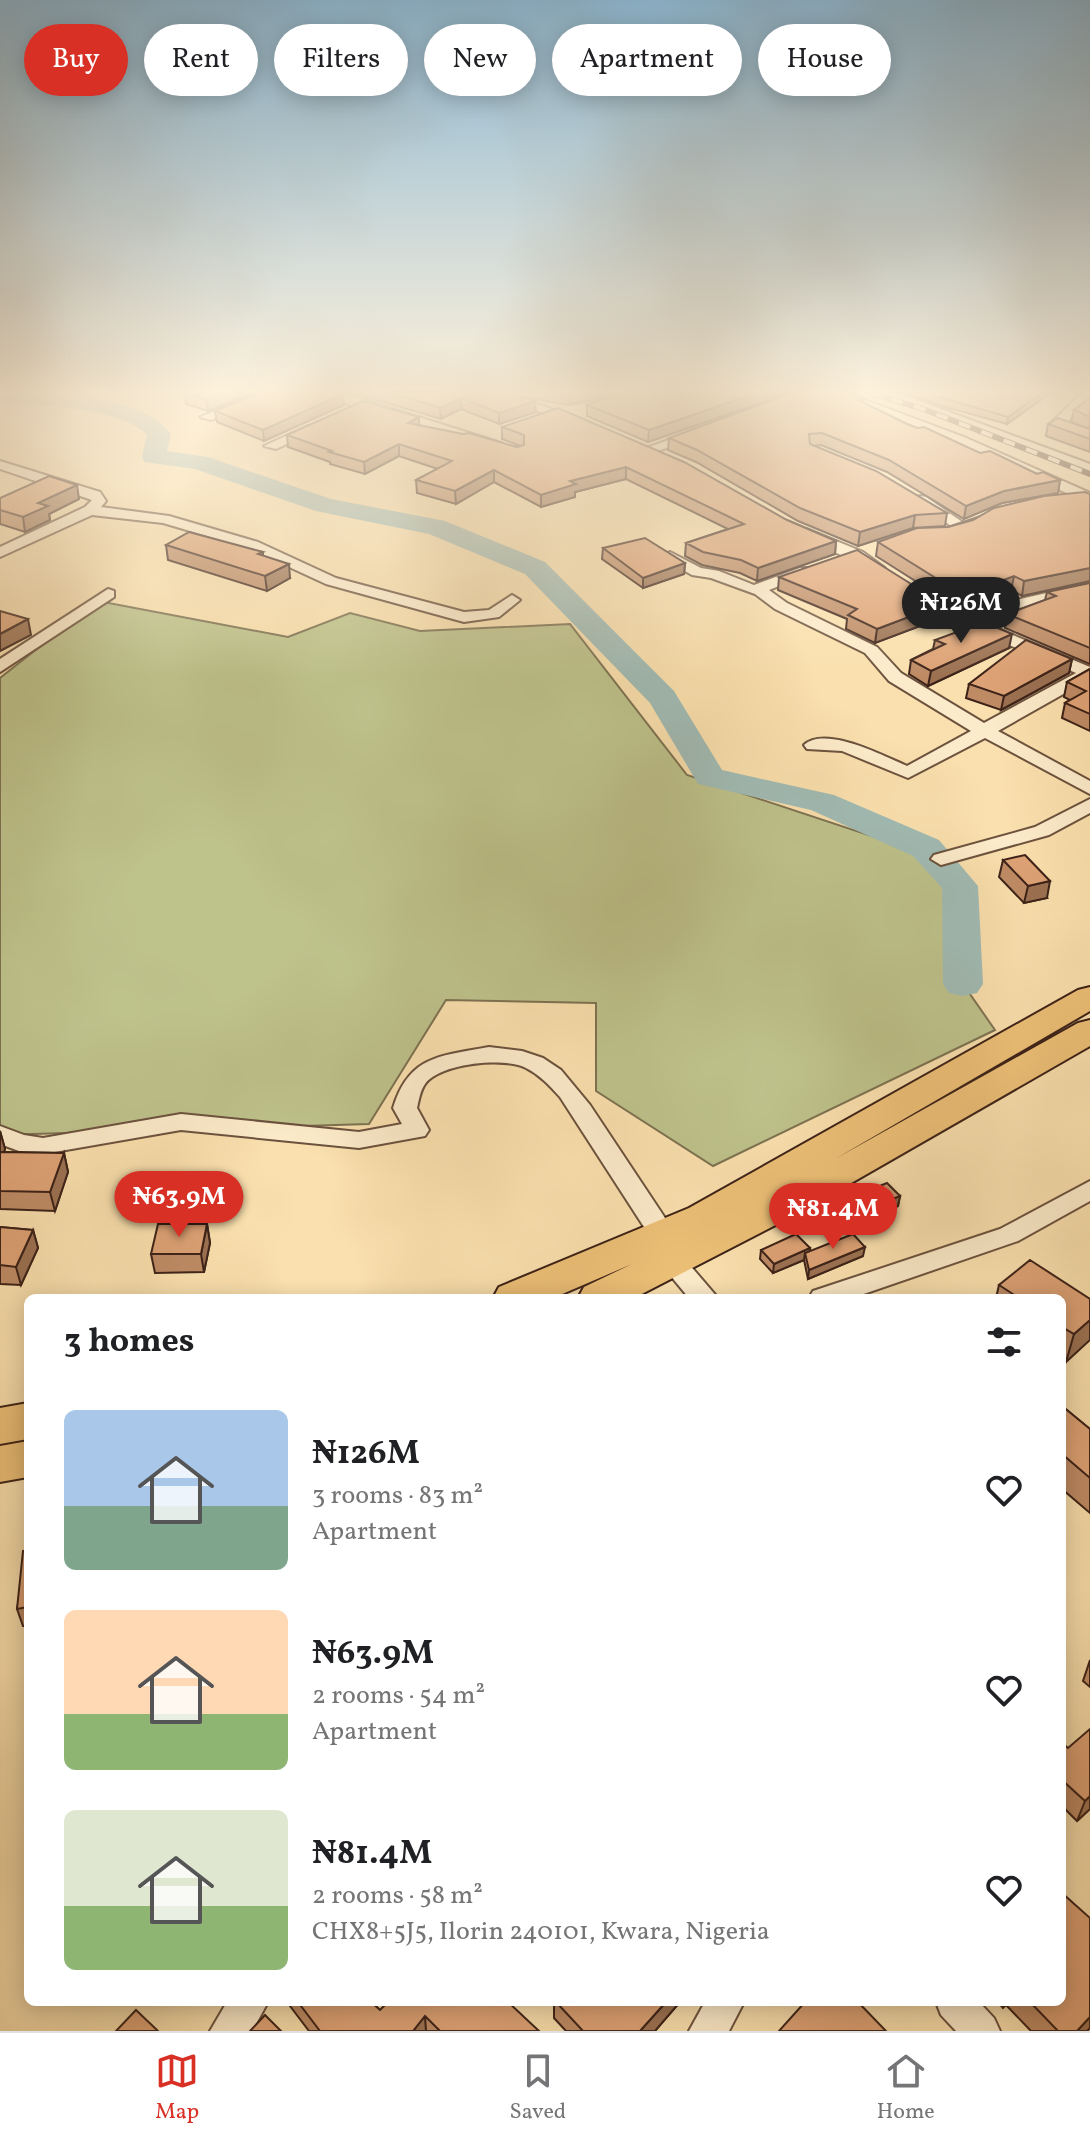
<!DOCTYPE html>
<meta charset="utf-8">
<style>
:root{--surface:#fff;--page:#f2f2f2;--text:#202124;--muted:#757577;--line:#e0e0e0;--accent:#d93025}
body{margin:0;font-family:Vollkorn,serif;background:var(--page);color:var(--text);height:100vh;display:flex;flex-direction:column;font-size:30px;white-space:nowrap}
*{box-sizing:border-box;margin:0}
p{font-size:26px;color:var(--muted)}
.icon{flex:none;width:44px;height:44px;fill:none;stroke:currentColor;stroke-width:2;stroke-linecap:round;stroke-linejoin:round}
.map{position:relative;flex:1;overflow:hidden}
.drawer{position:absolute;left:24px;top:1294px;width:1042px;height:712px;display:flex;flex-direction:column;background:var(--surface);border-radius:12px;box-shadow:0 4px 20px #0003}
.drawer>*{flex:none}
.guide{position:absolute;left:24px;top:24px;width:1042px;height:72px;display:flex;gap:16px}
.price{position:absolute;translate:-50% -68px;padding:0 18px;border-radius:28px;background:var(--accent);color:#fff;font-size:26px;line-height:52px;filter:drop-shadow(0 2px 4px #0008)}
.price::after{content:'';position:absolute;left:50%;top:48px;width:24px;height:18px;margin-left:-12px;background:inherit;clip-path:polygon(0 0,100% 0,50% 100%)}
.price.current{background:#222;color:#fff}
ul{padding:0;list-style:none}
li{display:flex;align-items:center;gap:24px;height:200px;padding:0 40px}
li span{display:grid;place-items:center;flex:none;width:224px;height:160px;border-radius:12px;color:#555}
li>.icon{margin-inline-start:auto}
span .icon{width:96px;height:96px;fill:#fffc;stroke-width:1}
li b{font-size:34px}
h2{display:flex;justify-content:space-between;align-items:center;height:96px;padding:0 40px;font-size:34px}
.chip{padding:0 28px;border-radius:36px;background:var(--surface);box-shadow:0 4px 20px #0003;font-size:28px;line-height:72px}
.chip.current{background:var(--accent);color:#fff}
.tab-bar{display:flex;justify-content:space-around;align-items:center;height:112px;border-top:2px solid var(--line);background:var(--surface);font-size:22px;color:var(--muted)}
.tab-bar a{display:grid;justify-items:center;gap:4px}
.tab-bar .current{color:var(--accent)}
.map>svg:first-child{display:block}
.green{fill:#bec28b;stroke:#7d7252;stroke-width:2}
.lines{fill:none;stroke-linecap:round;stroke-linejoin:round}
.river{fill:#a1bbb4;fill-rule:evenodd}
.street-casing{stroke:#6c523e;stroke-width:4}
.primary-casing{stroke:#3c2218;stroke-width:4}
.street{fill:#fcebca;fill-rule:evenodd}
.primary{fill:#edc077;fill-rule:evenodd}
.rail-casing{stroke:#3c2218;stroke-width:6}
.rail{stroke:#fcebca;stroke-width:4;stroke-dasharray:12;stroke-linecap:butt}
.wall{fill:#be8b65;stroke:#3c2218;stroke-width:2}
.shaded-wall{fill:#9b7152;stroke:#3c2218;stroke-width:2}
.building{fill:#dda275;stroke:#3c2218;stroke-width:2}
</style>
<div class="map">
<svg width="1090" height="2031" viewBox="0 0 1090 2031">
<rect width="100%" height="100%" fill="#fae0ae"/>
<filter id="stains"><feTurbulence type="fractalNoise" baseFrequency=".0025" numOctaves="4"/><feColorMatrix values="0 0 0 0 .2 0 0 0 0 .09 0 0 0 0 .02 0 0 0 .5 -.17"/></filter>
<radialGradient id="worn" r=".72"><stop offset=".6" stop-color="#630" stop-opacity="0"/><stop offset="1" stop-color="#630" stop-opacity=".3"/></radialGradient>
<path class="green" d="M98 601 288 637 350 613 420 631 570 624 687 775 941 859 963 984 995 1030 713 1166 596 1091V1003L446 1000 369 1124 0 1135V678Z"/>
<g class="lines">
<path class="river" d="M0 392C45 392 143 394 171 434L167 451 208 457 331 499 445 521 545 562 674 691 722 770 834 795 939 840 978 886 983 984 977 993 963 996 949 993 943 984 942 888 913 856 811 810 698 784 650 703 525 574 429 534 316 511 195 469 145 462 142 457 147 435C120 407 38 404 0 404Z"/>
<g class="street-casing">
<g id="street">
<path d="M263 392H281L211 420 200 417Z"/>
<path d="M322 392H339L501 443 489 446 357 408Z"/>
<path d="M484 392H503L582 420 571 423Z"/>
<path d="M827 392H844L964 437 1090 493V499H1080L954 443Z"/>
<path d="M877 392H895L1090 464V473Z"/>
<path d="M1083 392H1090V399L1066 423 1090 432V440L1050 424Z"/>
<path d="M308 426 320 429 276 449 264 446Z"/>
<path d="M696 430 703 434 701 437 648 454 641 450Z"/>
<path d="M0 461 100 492 106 501 101 507 169 516 258 542 336 578 464 612 489 610 512 595 520 600 499 617 464 622 326 584 248 548 163 523 92 515 0 557V547L85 507 92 500 0 469Z"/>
<path d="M921 496 926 497 971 528 969 531H959L916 503V497Z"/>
<path d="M807 529 863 552 885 568 882 571C873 573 816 542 802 536L800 533Z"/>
<path d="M670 552 701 568 719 571 754 585 800 568H810V574L769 590 787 603 877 647 901 673 984 723 1076 673 952 621 913 598V592H925L960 613 1090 583V593L974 619 1090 667V679L998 731 1090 781V794L985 738 908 778 842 751 807 749 804 745C825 725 884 756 907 766L971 731 889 681 865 653 775 609 755 594 711 578 692 575 665 560 662 557Z"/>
<path d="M108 589 114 591V597L0 672V659Z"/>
<path d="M1090 799V813L1049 835 941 865 931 859 934 855 1035 827Z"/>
<path d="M489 1047 522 1051 543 1058 561 1070 590 1105 673 1230 677 1237 673 1244 664 1246 655 1244 560 1097C550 1086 540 1075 526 1068 505 1057 440 1063 425 1084 420 1091 419 1100 417 1108L429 1130 425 1136 359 1148 181 1130 43 1154 19 1151 0 1144V1126L24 1135 43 1138 181 1114 359 1132 402 1124 393 1108C409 1055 441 1056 489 1047Z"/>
<path d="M1090 1181V1201L1018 1241 852 1298H809L813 1291 1000 1229Z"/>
<path d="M673 1254 682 1256 718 1298H689L660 1263 664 1256Z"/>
<path d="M227 2002H268L252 2031H210Z"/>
<path d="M705 2002H744L729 2031H689Z"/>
<path d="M936 2002H979L994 2018 1000 2031H956L941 2015Z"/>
</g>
</g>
<g class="primary-casing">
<g id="primary">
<path d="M1090 987V1011L835 1159 1078 1023 1090 1020V1046L799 1213 634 1298H578L584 1287 632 1264 553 1298H493L499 1287 689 1208 1078 990Z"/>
<path d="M28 1403V1439L0 1444V1408Z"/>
<path d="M28 1441V1477L0 1482V1446Z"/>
</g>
</g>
<use href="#street" class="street"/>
<use href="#primary" class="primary"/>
<g class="rail-casing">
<path id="rail" d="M868 392 926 410 1090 474"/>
</g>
<use href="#rail" class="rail"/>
</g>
<g class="wall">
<path d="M255 392 208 411 186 404 185 393Z"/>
<path d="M350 392H792L648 442 587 416V405L611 396 569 405 525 397 536 412 499 424 461 409 441 419Z"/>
<path d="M905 392H1052L1007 424 938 405Z"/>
<path d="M343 394 344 405 264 441 217 422 215 411Z"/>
<path d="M864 398 863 403 907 424 980 453 1037 474 1060 480 1058 493 1047 495 1090 494V581L1022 596 1011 590 961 610 876 556 878 542 948 527 1040 496 1002 503 964 519 887 472 821 445 813 446 947 513 945 526 913 528 858 546 798 521 696 462 668 450 669 438Z"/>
<path d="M1090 398V452L1046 436 1048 424 1086 428 1071 422 1074 410Z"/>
<path d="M419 417V425L517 447 521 446 502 439V427L787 520 836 541 835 554 757 581 740 573 702 565 685 556 686 543 728 529 626 479 575 492V497L541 507 494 482 456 504 417 493 416 480 438 469 399 456 365 474 330 464V462L288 447 287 435Z"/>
<path d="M0 498 79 499 49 514 50 520 25 532 0 524Z"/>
<path d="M166 545 263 552V556L290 578 267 591 168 560Z"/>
<path d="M603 548 685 563 684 574 643 588 602 559Z"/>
<path d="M779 577 943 604 941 618 875 643 846 629 847 619 778 590Z"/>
<path d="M1090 583V664L1005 628 1007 614 1045 600 1047 592Z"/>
<path d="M935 640 1009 648 928 686 909 674 911 660 933 649Z"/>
<path d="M1072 659 1069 673 1001 710 966 698 969 684Z"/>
<path d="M1090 669V731L1062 718 1065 703 1070 700 1064 697 1067 682Z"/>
<path d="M1003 860 1047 898 1024 903 999 877Z"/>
<path d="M0 1131 5 1149 4 1152 64 1153 68 1172 55 1211 0 1209Z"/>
<path d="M865 1192 900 1196 898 1206 877 1215 864 1201Z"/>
<path d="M207 1224 210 1243 204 1272 155 1273 151 1254Z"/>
<path d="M0 1227 33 1230 38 1248 21 1285 0 1284Z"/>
<path d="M810 1248 809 1251 863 1256 808 1279 804 1260 773 1273 760 1259 761 1250Z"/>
<path d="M999 1285 1090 1299 1066 1362 1062 1359V1298H996Z"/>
<path d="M1062 1406 1090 1429V1513L1062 1489Z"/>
<path d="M28 1550V1626H23L17 1609Z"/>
<path d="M1090 1660V1687L1083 1681Z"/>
<path d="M1062 1743 1090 1809 1077 1821 1062 1806Z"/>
<path d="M1090 1918V2028L1087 2031H1031L1006 2005 1003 2008 998 2002H1062Z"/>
<path d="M287 2002H371L380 2010 539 2031H309Z"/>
<path d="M554 2002H680L655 2031H566L554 2018Z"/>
</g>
<g class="shaded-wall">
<path d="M225 392H255L208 411 206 399Z"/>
<path d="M578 392H627L569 405V394Z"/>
<path d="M760 392H792L648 442 649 430Z"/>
<path d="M1043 392H1052L1007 424 1008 417Z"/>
<path d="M343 394 344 405 264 441 263 430Z"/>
<path d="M461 398V409L441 419 440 408Z"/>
<path d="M535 401 536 412 499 424V413Z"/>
<path d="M419 417V429L408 423Z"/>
<path d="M399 444V456L365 474 364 462Z"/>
<path d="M626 467V479L575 492V497L541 507V495L570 481Z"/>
<path d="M494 470V482L456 504 455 491Z"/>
<path d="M1060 480 1058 493 1002 503 964 519 966 506 1004 491Z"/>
<path d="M77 485 79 499 49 514 50 520 25 532 23 517 38 503Z"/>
<path d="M915 515 913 528 858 546 860 532Z"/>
<path d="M836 541 835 554 757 581 758 568Z"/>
<path d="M685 563 684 574 643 588V578Z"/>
<path d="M289 564 290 578 267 591 265 576Z"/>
<path d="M1090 568V581L1022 596 1024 581Z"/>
<path d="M1014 576 1011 590 961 610 963 595Z"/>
<path d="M943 604 941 618 875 643 877 629Z"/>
<path d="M28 619 31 635 0 651V634Z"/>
<path d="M1012 634 1009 648 928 686 931 671Z"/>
<path d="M1072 659 1069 673 1001 710 1004 696Z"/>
<path d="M1050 881 1047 898 1024 903 1028 886Z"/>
<path d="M0 1131 5 1149 0 1163Z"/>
<path d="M64 1153 68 1172 55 1211 50 1192Z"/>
<path d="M900 1196 898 1206 877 1215 878 1205Z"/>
<path d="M207 1224 210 1243 204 1272 201 1254Z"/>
<path d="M33 1230 38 1248 21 1285 16 1267Z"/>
<path d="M865 1247 863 1256 808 1279 809 1270Z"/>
<path d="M810 1248 809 1258 805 1253 804 1260 773 1273 774 1264Z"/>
<path d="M1090 1320V1340L1066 1362 1074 1334Z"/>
<path d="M1090 1796V1809L1077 1821 1085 1801Z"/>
<path d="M666 2002H680L655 2031H640Z"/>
<path d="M425 2016 426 2031H413Z"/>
<path d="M1090 2017V2028L1087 2031H1077Z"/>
</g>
<g class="building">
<path d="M188 392H225L206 399 185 393Z"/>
<path d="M261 392H339L343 394 263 430 215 411Z"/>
<path d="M388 392H509L535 401 499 413 461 398 440 408Z"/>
<path d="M620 392H760L649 430 587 405Z"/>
<path d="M794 392H848L864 398 858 400 907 424 918 428 924 427 980 453 990 451 1037 474 1043 472 1060 480 1004 491 966 506 889 460 822 433 809 434 810 444 876 471 947 513 915 515 860 532 800 508 697 450 669 438Z"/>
<path d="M925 392H1043L1008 417 939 397Z"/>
<path d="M1090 398V417L1074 410Z"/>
<path d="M363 401 419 417 408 423 463 434 469 433 517 447 524 445V435L502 427 558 408 684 462 787 520 836 541 758 568 741 560 703 552 686 543 744 524 626 467 570 481 576 484 541 495 494 470 455 491 416 480 452 461 399 444 364 462 329 452 332 451 287 435Z"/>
<path d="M1058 418 1090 429V439L1048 424Z"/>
<path d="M49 476 77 485 38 503 48 506 23 517 0 510V498Z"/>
<path d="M1085 492 1090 494V568L1024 581 1014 576 963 595 878 542 917 528 948 527 973 520 994 508 1044 496Z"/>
<path d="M189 532 263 552 258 554 289 564 265 576 166 545Z"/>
<path d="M645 538 685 563 643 578 603 548Z"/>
<path d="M857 550 943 604 877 629 848 615 857 609 779 577Z"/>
<path d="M1090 583V648L1007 614 1056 596 1047 592Z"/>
<path d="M0 611 28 619 0 634Z"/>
<path d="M984 622 1012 634 931 671 911 660 945 644 935 640Z"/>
<path d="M1026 640 1072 659 1004 696 969 684Z"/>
<path d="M1090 669V714L1065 703 1086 691 1067 682Z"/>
<path d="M1025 855 1050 881 1028 886 1003 860Z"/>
<path d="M0 1152 64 1153 50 1192 0 1191Z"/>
<path d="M887 1183 900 1196 878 1205 865 1192Z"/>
<path d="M158 1224H207L201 1254H151Z"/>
<path d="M0 1227 33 1230 16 1267 0 1265Z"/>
<path d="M796 1234 810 1248 774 1264 761 1250Z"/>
<path d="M853 1234 865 1247 809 1270 805 1253Z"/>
<path d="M1030 1260 1090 1299V1320L1074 1334 1062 1327V1298H1019L999 1285Z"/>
<path d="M1062 1406 1090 1429V1478L1062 1454Z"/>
<path d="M28 1550V1607L17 1609 23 1551Z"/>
<path d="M1090 1729V1796L1085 1801 1062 1780V1743L1068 1748Z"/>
<path d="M1062 1893 1090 1918V2017L1077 2031H1058L1030 2002H1062Z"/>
<path d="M298 2002H371L380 2010 388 2002H508L539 2031H440L425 2016 413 2031H320Z"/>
<path d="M556 2002H666L640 2031H583Z"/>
<path d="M805 2002H858L886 2031H779Z"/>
<path d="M136 2010 158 2031H116Z"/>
<path d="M265 2015 281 2031H250Z"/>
</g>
<linearGradient id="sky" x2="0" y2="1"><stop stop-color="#8bb7d3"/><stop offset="0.58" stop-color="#fdf1db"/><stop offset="1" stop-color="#fdf1db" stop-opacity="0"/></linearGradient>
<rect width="1090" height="676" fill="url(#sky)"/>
<rect width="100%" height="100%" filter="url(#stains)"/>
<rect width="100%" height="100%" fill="url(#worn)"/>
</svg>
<b class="price current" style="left:961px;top:645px">₦126M</b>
<b class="price" style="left:179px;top:1239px">₦63.9M</b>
<b class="price" style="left:833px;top:1251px">₦81.4M</b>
<div class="guide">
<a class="chip current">Buy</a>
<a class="chip">Rent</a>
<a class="chip">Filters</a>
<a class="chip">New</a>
<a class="chip">Apartment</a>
<a class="chip">House</a>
</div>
<section class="drawer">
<h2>3 homes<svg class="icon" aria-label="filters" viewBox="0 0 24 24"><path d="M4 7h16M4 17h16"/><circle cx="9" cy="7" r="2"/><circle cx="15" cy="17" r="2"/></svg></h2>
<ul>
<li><span style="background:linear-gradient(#a9c7e8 60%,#7fa58c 0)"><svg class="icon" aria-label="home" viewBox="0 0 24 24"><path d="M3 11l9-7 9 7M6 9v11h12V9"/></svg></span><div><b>₦126M</b><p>3 rooms · 83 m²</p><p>Apartment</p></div><svg class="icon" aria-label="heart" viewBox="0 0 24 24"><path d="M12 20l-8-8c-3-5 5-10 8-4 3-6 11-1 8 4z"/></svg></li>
<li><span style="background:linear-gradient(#ffd9b3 65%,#8fb573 0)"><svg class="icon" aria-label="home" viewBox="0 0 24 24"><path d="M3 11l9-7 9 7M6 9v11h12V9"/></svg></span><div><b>₦63.9M</b><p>2 rooms · 54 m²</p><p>Apartment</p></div><svg class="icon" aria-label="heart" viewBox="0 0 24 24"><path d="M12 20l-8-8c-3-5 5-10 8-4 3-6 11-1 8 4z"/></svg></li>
<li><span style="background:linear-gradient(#dfe7d0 60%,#8fb573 0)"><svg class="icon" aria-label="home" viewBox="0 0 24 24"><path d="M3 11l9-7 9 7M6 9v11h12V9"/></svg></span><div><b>₦81.4M</b><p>2 rooms · 58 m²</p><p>CHX8+5J5, Ilorin 240101, Kwara, Nigeria</p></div><svg class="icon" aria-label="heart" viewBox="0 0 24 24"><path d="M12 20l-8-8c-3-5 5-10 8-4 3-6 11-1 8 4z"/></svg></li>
</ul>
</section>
</div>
<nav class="tab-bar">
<a class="current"><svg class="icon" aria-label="map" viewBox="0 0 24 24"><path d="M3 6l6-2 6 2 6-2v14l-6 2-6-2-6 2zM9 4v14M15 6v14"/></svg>Map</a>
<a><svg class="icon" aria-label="saved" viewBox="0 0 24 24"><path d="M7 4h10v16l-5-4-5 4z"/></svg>Saved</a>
<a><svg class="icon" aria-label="home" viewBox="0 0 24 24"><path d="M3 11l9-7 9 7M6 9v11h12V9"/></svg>Home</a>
</nav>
